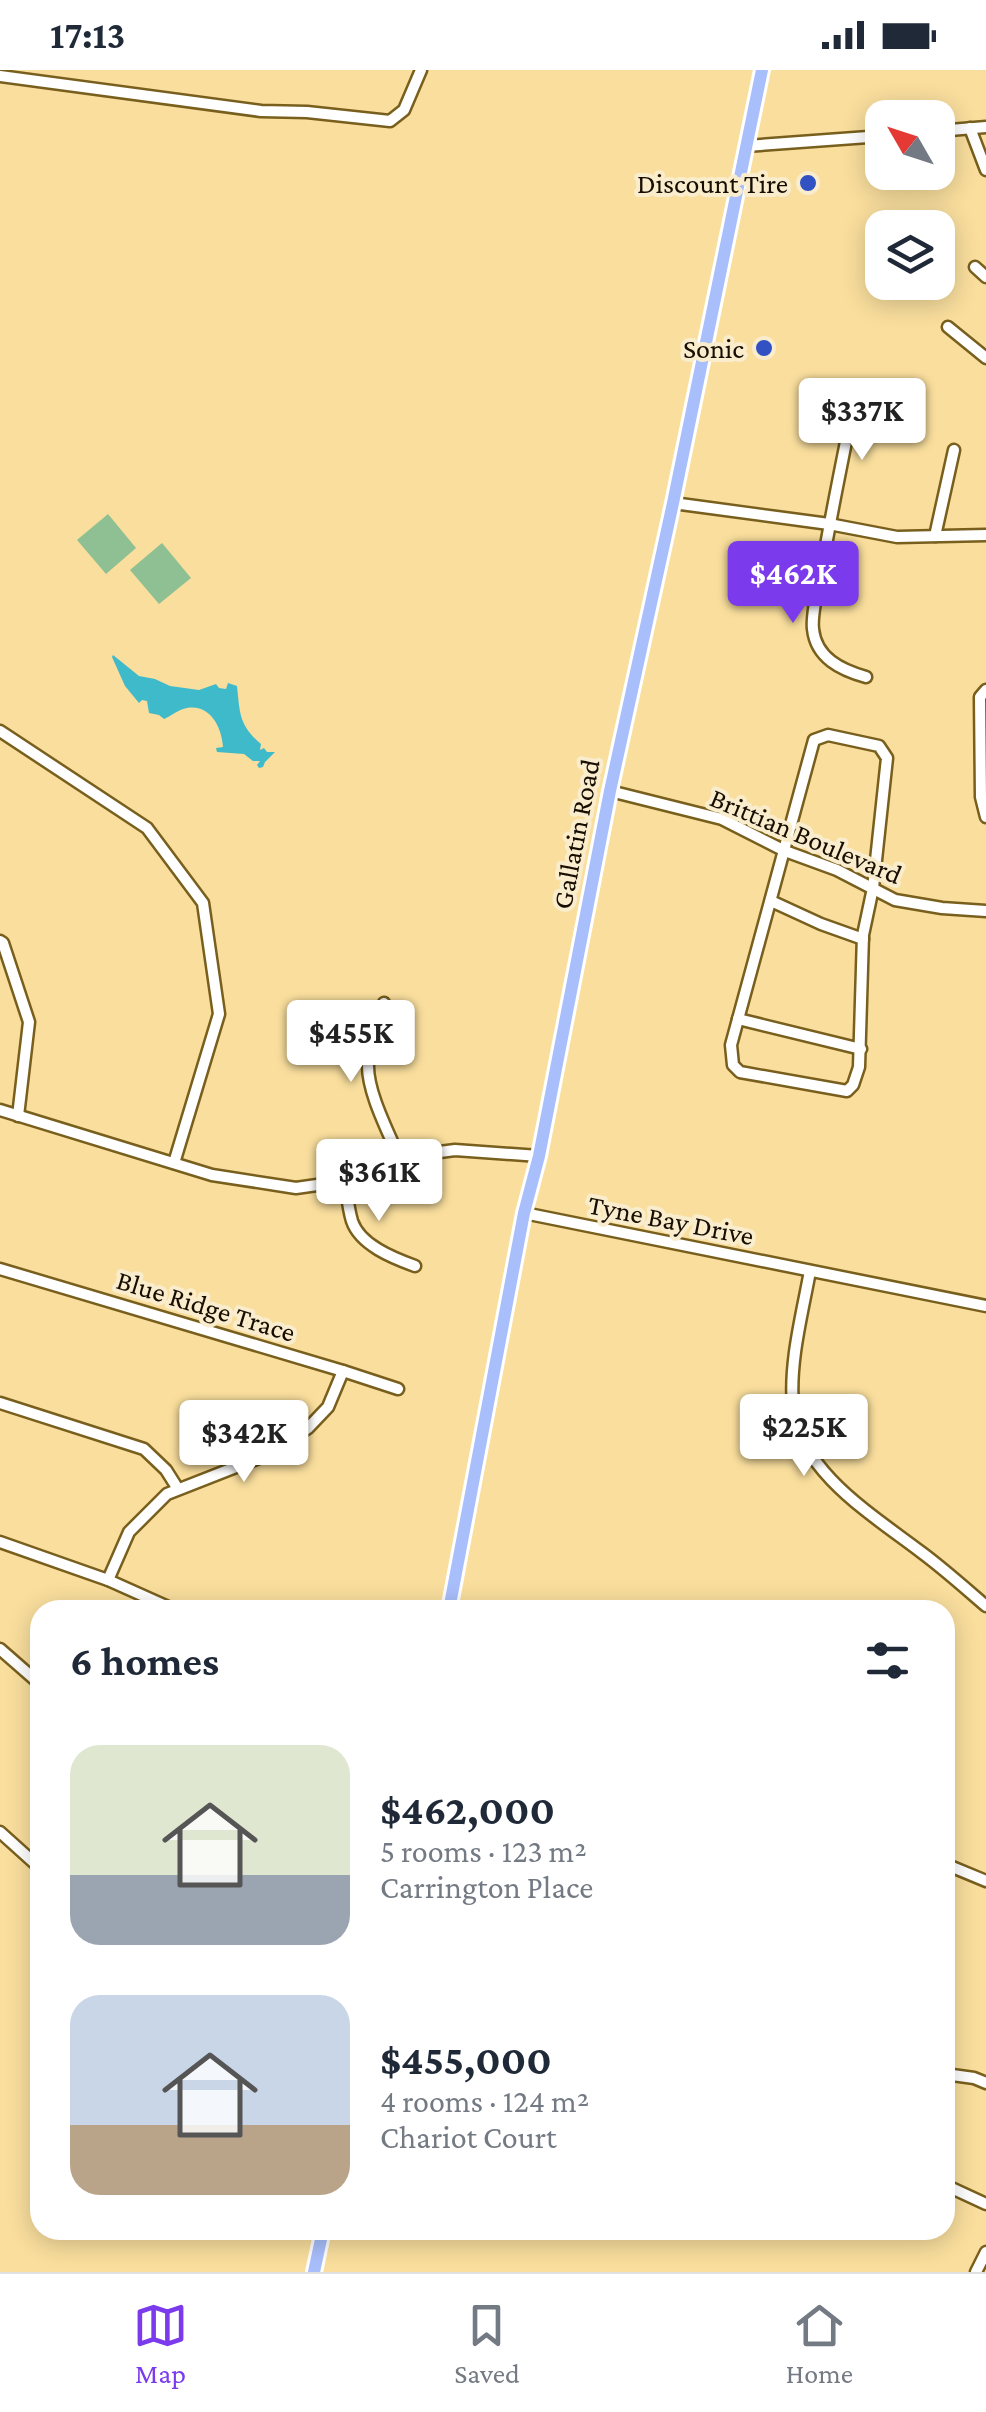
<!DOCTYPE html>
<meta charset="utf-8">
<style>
:root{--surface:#fff;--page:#f2f2f3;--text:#1f2937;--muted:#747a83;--line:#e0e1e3;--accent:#7c3aed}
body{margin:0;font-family:"Crimson Pro",serif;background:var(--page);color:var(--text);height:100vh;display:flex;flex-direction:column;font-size:38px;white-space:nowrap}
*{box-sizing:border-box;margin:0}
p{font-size:32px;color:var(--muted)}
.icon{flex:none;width:55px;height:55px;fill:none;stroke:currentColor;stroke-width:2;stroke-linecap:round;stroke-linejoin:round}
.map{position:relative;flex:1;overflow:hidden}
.side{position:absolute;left:30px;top:1530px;width:925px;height:640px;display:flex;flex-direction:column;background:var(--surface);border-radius:30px;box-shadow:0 5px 25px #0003}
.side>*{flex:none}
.needle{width:65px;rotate:309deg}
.fabs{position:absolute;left:865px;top:30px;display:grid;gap:20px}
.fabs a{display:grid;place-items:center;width:90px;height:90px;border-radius:20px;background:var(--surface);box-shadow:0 5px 25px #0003;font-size:50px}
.price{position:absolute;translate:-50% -85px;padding:0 22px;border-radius:10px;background:#fff;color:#222;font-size:32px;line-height:65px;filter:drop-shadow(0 2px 5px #0008)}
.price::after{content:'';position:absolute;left:50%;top:60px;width:30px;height:22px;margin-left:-15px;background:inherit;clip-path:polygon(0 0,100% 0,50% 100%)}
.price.current{background:var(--accent);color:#fff}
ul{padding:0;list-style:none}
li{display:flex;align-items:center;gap:30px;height:250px;padding:0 40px}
li span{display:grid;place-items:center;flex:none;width:280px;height:200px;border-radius:30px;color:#555}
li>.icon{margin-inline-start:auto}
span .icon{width:120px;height:120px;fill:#fffc;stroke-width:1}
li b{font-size:42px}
h2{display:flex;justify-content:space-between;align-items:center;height:120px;padding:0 40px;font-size:42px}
.status{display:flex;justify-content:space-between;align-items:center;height:70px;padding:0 50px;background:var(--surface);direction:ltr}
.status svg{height:28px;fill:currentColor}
.dock{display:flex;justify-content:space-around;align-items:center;height:140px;border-top:2px solid var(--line);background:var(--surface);font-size:28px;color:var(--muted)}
.dock a{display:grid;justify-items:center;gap:5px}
.dock .current{color:var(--accent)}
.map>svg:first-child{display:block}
.green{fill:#8ec093}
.water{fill:#3fbaca}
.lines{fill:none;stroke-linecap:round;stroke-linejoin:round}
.minor-casing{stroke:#785f1d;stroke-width:15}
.major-casing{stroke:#fff;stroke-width:18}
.minor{stroke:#fff;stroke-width:10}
.major{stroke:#a9bffc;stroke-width:12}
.poi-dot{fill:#3252c3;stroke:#faedcd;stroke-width:4}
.labels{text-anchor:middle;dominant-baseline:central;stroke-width:8;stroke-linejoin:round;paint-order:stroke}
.poi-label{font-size:28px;fill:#170d00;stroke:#faedcd;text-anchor:end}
.street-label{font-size:28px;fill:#170d00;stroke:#faedcd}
</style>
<div class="status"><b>17:13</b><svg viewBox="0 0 49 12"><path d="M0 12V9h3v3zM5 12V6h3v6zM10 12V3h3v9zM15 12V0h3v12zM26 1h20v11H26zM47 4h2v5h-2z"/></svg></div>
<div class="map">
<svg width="986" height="2202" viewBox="0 0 986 2202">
<rect width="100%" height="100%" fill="#f9de9d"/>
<g class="green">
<path d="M108 444 136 478 106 504 77 470Z"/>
<path d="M162 473 191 508 159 534 130 500Z"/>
</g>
<path class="water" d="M113 585 139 606 155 609 170 616 199 620 216 614 219 618 226 619 228 613 237 616C240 644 239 655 261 674L260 680 264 678 267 682H275L265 692 263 697 259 698 257 695 260 691H253L244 684 217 682 216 678 223 677C222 660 212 634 187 638 179 639 171 646 164 649L159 645 149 643 147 631 142 630 139 633 125 616 112 587Z"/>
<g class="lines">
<g class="minor-casing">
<g id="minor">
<path d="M0 6 261 41 307 42 390 51 404 40 421 0"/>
<path d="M970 58 986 100"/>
<path d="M938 61 986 57"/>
<path d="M746 76 882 66"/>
<path d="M975 197 986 207"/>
<path d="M948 257 986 288"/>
<path d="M856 323C844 381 832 439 822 498 819 513 811 544 813 559 816 588 841 600 866 607"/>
<path d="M673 433 829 454 897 467 986 465"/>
<path d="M935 466 954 380"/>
<path d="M986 620 980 627 981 727 986 747"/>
<path d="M0 661 147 758 203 833 219 944 174 1093"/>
<path d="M828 665 879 676 887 688 873 818 863 865 859 997 853 1015 847 1021 740 1002 733 995 731 975 814 670Z"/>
<path d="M610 721 722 749 785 781 837 800 895 830 942 838 986 841"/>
<path d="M771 831 821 854 863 869"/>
<path d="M0 871 3 873 29 952 18 1046"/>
<path d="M384 933C378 953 369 973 368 994 367 1023 390 1065 401 1092"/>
<path d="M738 949 861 979"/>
<path d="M0 1040 212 1105 296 1118 345 1111 417 1085 455 1080 539 1086"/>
<path d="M345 1111C347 1124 348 1138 352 1151 360 1175 393 1188 415 1196"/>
<path d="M524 1143 986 1236"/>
<path d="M0 1199 343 1301 398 1319"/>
<path d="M810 1201C802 1245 789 1292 793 1337 800 1402 874 1446 921 1482 944 1499 965 1518 986 1536"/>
<path d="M0 1333 144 1379 166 1400 178 1419"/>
<path d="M0 1472 108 1510 175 1540"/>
<path d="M108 1510 129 1462 167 1424 269 1384 308 1358 328 1337 343 1301"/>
<path d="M0 1579 40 1614"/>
<path d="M0 1762 40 1798"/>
<path d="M945 1794 986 1811"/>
<path d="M945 2004 974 2008 986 2013"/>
<path d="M945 2115 986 2134"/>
<path d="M976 2202 986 2182"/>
</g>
</g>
<g class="major-casing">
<g id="major">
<path d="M449 1540 524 1143 539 1086 610 721 673 433 762 0"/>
<path d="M314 2202 323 2160"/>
</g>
</g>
<use href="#minor" class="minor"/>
<use href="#major" class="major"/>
</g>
<g class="poi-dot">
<circle cx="808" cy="113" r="10"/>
<circle cx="764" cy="278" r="10"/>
</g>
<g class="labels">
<g class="poi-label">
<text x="788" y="113">Discount Tire</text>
<text x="744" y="278">Sonic</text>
</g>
<g class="street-label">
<text transform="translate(576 764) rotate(-79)">Gallatin Road</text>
<text transform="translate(806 766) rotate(23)">Brittian Boulevard</text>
<text transform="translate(671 1150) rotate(11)">Tyne Bay Drive</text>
<text transform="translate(206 1236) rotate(17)">Blue Ridge Trace</text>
</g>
</g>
</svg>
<div class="fabs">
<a><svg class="needle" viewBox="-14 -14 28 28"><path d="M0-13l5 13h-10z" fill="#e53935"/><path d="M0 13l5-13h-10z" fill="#747a83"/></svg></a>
<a><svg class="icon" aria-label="layers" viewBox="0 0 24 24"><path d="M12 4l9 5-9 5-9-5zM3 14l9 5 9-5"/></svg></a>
</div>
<b class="price" style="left:862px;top:393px">$337K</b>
<b class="price current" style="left:793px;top:556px">$462K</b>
<b class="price" style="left:351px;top:1015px">$455K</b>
<b class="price" style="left:379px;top:1154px">$361K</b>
<b class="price" style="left:804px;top:1409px">$225K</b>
<b class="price" style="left:244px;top:1415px">$342K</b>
<section class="side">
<h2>6 homes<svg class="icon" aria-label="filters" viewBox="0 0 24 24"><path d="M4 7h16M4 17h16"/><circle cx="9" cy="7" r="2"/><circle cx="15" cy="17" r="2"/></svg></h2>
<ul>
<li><span style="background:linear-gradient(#dfe7d0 65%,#9aa5b1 0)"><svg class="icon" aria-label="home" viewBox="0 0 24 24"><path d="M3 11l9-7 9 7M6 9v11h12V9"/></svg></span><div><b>$462,000</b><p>5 rooms · 123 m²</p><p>Carrington Place</p></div></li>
<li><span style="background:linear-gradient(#c9d6e8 65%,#b9a48a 0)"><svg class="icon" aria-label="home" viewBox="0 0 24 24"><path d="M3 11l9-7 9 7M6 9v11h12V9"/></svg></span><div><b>$455,000</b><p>4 rooms · 124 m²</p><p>Chariot Court</p></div></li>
</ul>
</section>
</div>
<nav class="dock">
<a class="current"><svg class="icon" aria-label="map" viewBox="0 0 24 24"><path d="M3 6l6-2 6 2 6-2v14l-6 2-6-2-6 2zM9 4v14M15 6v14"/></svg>Map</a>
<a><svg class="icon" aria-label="saved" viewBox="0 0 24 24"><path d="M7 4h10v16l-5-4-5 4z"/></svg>Saved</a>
<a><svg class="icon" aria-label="home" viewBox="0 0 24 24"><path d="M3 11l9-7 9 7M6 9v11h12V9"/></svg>Home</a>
</nav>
